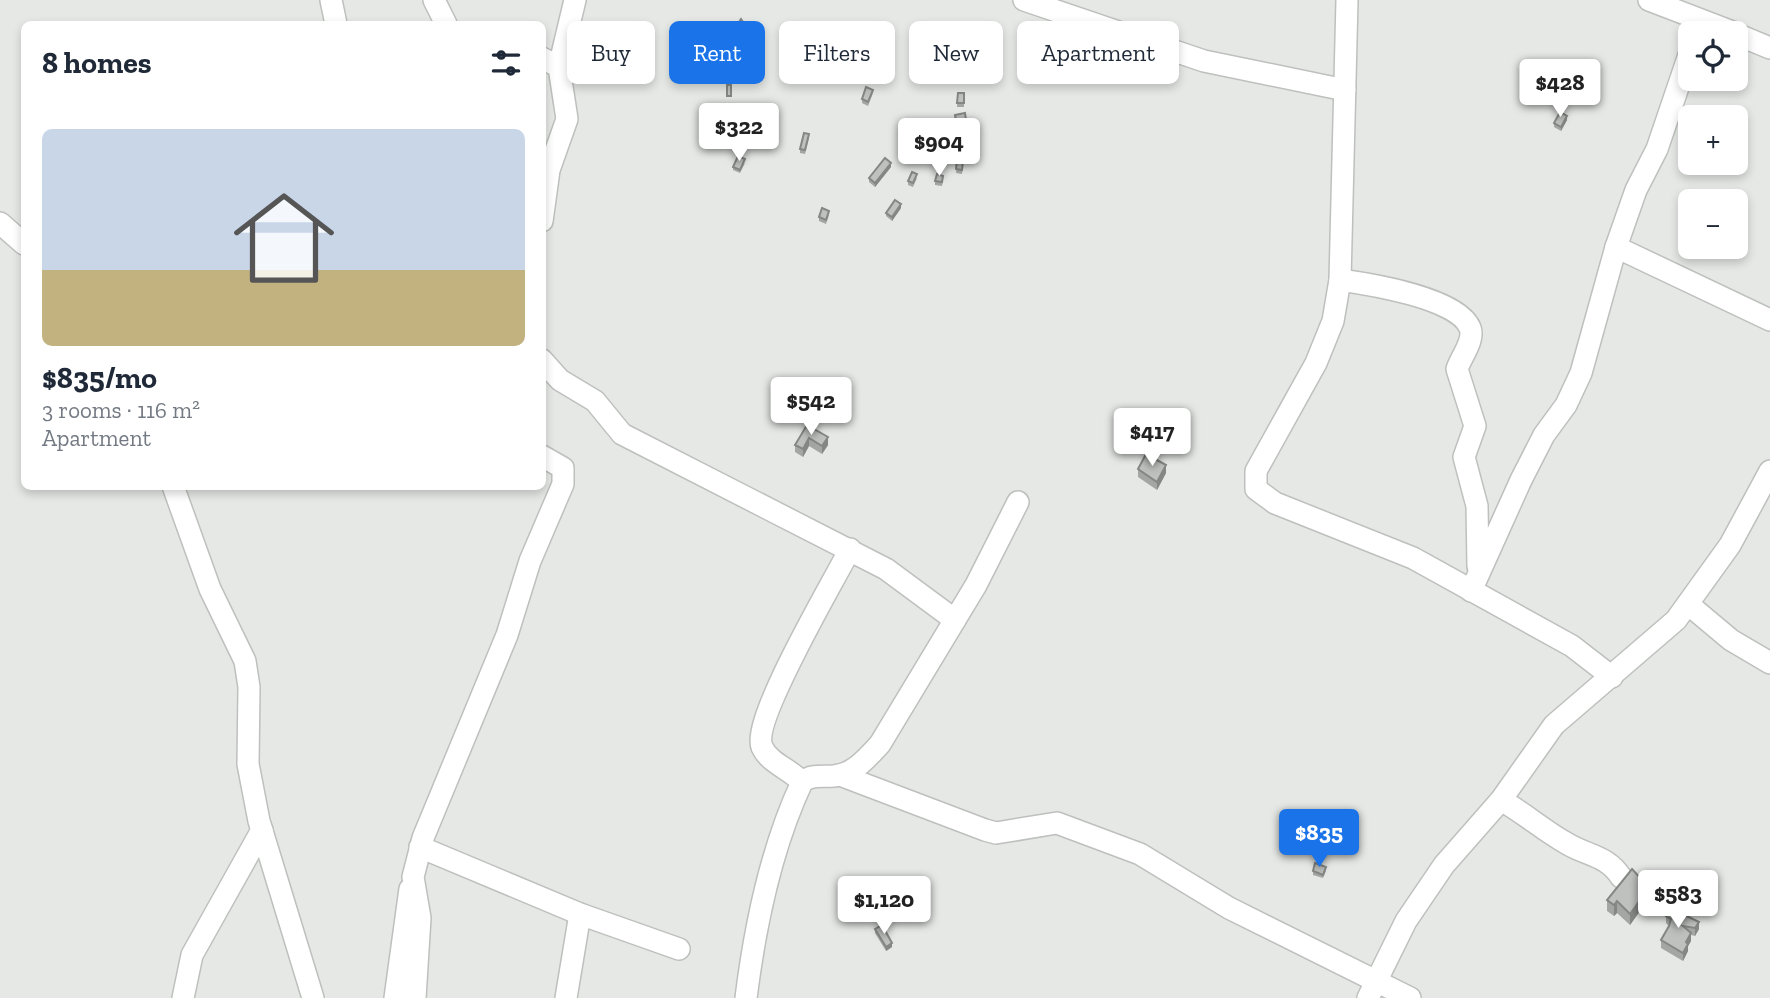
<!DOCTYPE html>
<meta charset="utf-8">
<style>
:root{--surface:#fff;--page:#f2f2f3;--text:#1f2937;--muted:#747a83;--accent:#1a73e8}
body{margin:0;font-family:"Zilla Slab",serif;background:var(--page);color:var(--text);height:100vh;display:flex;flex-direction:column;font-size:26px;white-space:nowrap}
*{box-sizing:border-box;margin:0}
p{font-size:23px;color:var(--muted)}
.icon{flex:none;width:38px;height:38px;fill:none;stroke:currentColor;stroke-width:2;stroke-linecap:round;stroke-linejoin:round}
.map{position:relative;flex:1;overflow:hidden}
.side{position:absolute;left:21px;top:21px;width:525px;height:469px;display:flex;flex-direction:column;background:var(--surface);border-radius:10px;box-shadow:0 4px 10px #0003}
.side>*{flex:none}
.guide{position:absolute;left:567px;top:21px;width:665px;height:63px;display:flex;gap:14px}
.buttons{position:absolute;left:1678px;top:21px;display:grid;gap:14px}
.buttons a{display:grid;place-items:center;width:70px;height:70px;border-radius:10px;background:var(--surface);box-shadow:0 4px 10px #0003;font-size:35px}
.price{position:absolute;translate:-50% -60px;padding:0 16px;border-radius:7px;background:#fff;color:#222;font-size:23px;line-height:46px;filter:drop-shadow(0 2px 4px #0008)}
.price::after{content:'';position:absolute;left:50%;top:42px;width:21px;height:16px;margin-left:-10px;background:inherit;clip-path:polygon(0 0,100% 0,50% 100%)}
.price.on{background:var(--accent);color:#fff}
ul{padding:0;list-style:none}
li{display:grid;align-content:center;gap:14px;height:371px;padding:0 21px}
li span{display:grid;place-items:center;height:217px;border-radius:10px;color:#555}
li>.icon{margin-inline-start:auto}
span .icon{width:126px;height:126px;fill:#fffc;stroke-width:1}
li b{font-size:30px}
h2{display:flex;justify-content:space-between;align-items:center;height:84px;padding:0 21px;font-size:30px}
.tag{padding:0 24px;border-radius:10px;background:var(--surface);box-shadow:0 4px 10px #0003;font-size:24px;line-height:63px}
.tag.on{background:var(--accent);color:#fff}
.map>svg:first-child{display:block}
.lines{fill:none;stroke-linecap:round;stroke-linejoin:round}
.minor-casing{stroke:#bdc0bd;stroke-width:24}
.minor{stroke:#fff;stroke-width:21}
.wall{fill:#a3a6a3}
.shaded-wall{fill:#858785}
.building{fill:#bec1be;stroke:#858785;stroke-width:2}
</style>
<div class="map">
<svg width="1770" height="998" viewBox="0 0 1770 998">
<rect width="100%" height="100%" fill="#e5e8e5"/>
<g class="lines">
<g class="minor-casing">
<g id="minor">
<path d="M331 0 336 24"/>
<path d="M434 0 446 24"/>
<path d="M1024 0 1204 61 1345 90"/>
<path d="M1347 0 1340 280 1333 321 1316 363 1256 471V489L1275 503 1413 558 1572 646 1612 677"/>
<path d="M1649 0 1735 33"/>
<path d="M1736 34 1770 48"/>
<path d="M542 58 559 67 567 119 549 170 542 221"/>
<path d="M559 67 575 0"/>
<path d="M0 223 24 244"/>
<path d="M1616 247 1770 320"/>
<path d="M1340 280C1369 284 1458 298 1470 328 1475 340 1461 357 1457 369L1475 426 1464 457 1477 506 1478 566"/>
<path d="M542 360 560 380 595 401 622 434 886 569 955 620"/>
<path d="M173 486 210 589 245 661 249 687 248 764 259 821 313 998"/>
<path d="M1471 591 1521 480 1544 435 1566 405 1581 373 1616 247 1636 190 1657 149 1690 52"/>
<path d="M1688 604 1731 640 1770 663"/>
<path d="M840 775 985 830 996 833 1057 823 1140 854 1229 908 1410 998"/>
<path d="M802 782C790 769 769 763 762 747 751 720 834 581 850 549"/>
<path d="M1501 800C1524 813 1543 830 1566 843 1587 856 1607 855 1621 877"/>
<path d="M420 847 580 914 679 949"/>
<path d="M183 998 192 955 262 830"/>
<path d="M395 998 410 889"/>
<path d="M415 998 420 918 413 877 423 838 507 635 530 561 563 484V468L542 456"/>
<path d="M566 998 580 914"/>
<path d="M746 998C755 926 771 848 802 782 812 774 822 777 834 776 854 774 867 758 880 744L976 585 1018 502"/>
<path d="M1368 998 1406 921 1444 865 1501 800 1554 725 1676 620 1730 545 1770 471"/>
</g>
</g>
<use href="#minor" class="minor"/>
</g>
<g class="wall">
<path d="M873 93 868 106 862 103V99Z"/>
<path d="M958 93H964V107H957Z"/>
<path d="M955 119 967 127V131L957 132Z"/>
<path d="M1567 120 1561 131 1554 127V123Z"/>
<path d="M809 138 805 154 800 153V149Z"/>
<path d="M925 148 922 158 916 156V152Z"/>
<path d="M957 160 963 161 962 174 956 173Z"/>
<path d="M745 163 740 173 733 170V167Z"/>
<path d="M891 167 875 187 869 182V178Z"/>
<path d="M917 178 913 187 908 185V181Z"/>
<path d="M943 180 942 186 935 185V181Z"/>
<path d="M901 208 892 221 886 216V213Z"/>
<path d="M829 215 826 224 819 221V217Z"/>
<path d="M807 425 828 445 822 454 809 446 803 457 795 452V445Z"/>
<path d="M1138 469 1166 473 1157 490 1138 477Z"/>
<path d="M1632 869 1653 903 1645 915 1640 911 1630 925 1617 913 1614 916 1607 911V900Z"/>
<path d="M1313 871H1326L1323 878 1313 875Z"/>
<path d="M1666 916 1699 929 1695 936 1691 935V941L1688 946V951L1683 961 1661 948V940L1669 926 1666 923Z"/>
<path d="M875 929 892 947 886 951 875 933Z"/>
</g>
<g class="shaded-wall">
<path d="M743 22V26L738 34V30Z"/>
<path d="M1567 116V120L1561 131V127Z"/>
<path d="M891 163V167L875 187V183Z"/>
<path d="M901 204V208L892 221V217Z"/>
<path d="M828 437V445L822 454V446Z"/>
<path d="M809 438V446L803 457V449Z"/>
<path d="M1166 465V473L1157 490V482Z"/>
<path d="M1653 892V903L1645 915V903Z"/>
<path d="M1640 900V911L1630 925V914Z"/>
<path d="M1617 901V913L1614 916V905Z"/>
<path d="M1699 922V929L1695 936V928Z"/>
<path d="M1691 933V941L1688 946V951L1683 961V953L1686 942Z"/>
<path d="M892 943V947L886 951V947Z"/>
</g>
<g class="building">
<path d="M741 19 743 22 738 30 735 28Z"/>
<path d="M603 66 608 68 605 75 601 74Z"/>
<rect x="727" y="85" width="4" height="11"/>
<path d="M866 87 873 90 868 102 862 99Z"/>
<path d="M958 93H964V103H957Z"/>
<path d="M1560 112 1567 116 1561 127 1554 123Z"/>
<path d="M965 113 967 127 957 128 955 115Z"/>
<path d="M804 133 809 134 805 150 800 149Z"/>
<path d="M919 143 925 144 922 154 916 152Z"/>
<path d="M738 156 745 159 740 170 733 167Z"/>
<path d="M885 158 891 163 875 183 869 178Z"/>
<path d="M957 160 963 161 962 170 956 169Z"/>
<path d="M912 172 917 174 913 183 908 181Z"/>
<path d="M937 174 943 176 942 182 935 181Z"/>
<path d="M895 200 901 204 892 217 886 213Z"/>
<path d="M822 208 829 211 826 220 819 217Z"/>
<path d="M807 425 828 437 822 446 809 438 803 449 795 445Z"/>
<path d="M1146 454 1166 465 1157 482 1138 469Z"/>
<path d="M1315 863 1326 867 1323 875 1313 871Z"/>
<path d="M1632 869 1653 892 1645 903 1640 900 1630 914 1617 901 1614 905 1607 900Z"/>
<path d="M1670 908 1699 922 1695 928 1683 926 1691 933 1686 942 1688 944 1683 953 1661 940 1669 926 1671 919 1666 916Z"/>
<path d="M882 925 892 943 886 947 875 929Z"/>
</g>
</svg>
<div class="buttons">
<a><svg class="icon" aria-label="locate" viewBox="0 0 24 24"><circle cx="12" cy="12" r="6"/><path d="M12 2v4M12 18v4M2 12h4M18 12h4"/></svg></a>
<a>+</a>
<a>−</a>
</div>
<b class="price" style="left:1560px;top:119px">$428</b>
<b class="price" style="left:739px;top:163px">$322</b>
<b class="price" style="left:939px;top:178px">$904</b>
<b class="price" style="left:811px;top:437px">$542</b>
<b class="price" style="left:1152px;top:468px">$417</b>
<b class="price on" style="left:1319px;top:869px">$835</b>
<b class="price" style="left:1678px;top:930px">$583</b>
<b class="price" style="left:884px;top:936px">$1,120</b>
<div class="guide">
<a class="tag">Buy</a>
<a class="tag on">Rent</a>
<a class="tag">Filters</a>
<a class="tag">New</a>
<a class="tag">Apartment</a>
</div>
<section class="side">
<h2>8 homes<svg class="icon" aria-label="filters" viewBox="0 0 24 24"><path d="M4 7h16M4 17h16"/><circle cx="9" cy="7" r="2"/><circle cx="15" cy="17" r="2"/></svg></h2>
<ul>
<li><span style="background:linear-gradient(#c9d6e8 65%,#c2b280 0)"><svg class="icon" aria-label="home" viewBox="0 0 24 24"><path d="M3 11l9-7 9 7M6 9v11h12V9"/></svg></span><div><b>$835/mo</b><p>3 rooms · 116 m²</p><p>Apartment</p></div></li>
</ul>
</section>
</div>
